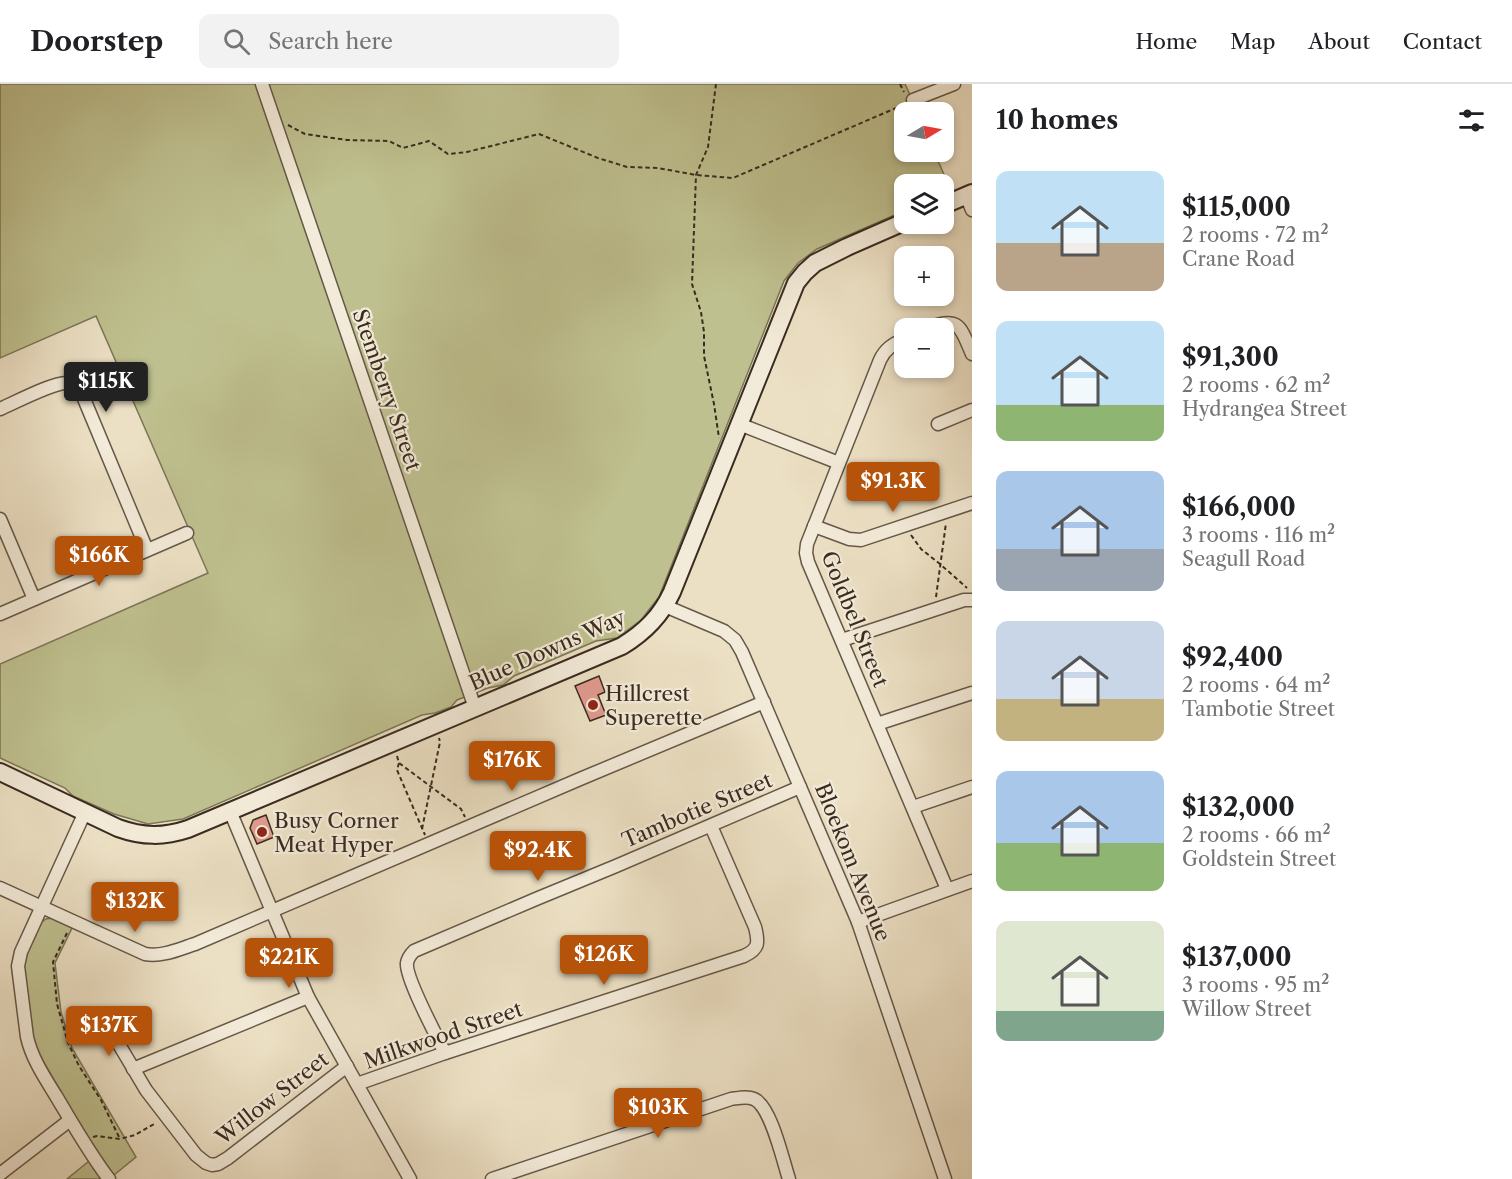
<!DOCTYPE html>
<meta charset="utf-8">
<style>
:root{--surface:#fff;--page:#f2f2f2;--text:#202124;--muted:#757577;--line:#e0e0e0;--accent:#b45309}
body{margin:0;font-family:"Libre Caslon Text",serif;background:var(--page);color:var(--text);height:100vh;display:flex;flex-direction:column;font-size:22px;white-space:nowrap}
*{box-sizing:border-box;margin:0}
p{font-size:20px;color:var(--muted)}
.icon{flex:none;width:33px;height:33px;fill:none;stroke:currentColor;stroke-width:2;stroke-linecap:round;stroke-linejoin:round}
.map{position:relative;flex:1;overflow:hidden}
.sheet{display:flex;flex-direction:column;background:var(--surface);width:540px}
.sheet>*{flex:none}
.needle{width:39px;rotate:80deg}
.tools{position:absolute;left:894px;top:18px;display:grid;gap:12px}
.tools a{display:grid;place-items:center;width:60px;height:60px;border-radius:12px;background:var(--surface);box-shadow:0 3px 9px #0003;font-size:30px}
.price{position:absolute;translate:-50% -51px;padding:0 14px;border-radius:6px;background:var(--accent);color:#fff;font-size:20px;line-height:39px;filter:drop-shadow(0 2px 3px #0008)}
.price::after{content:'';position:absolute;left:50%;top:36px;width:18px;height:14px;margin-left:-9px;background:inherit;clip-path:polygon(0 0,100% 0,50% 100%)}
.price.on{background:#222;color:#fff}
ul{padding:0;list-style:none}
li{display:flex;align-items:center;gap:18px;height:150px;padding:0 24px}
li span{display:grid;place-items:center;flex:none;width:168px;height:120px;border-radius:12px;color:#555}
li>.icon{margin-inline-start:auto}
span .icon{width:72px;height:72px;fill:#fffc;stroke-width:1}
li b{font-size:26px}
h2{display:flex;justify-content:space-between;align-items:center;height:72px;padding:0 24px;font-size:26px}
header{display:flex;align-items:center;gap:36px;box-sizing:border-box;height:84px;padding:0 30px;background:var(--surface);border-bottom:2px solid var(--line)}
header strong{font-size:28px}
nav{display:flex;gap:33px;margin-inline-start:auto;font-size:21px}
.search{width:420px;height:54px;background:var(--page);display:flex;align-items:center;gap:15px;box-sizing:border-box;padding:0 21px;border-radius:12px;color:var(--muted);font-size:22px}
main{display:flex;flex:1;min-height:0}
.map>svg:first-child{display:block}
.green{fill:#bfc08f;stroke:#7c7658;stroke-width:1.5}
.building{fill:#e09a8f;stroke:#3a2b20;stroke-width:1.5}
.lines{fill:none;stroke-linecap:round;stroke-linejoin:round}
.street-casing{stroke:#665849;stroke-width:15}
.secondary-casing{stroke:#3a2b20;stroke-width:20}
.path{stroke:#3a2b20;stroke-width:2;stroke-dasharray:4.5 3;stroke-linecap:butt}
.street{stroke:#f3ebd9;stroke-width:12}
.secondary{stroke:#f3ebd9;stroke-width:16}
.poi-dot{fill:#8f2418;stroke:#f3ebd9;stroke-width:2}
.labels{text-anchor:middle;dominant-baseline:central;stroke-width:4.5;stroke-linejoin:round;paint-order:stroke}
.street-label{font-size:21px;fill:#3a2b20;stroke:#f3ebd9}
.poi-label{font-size:21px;fill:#3a2b20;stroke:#f3ebd9;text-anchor:start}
</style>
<header>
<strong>Doorstep</strong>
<div class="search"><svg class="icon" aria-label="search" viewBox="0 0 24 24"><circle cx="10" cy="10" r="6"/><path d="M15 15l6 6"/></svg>Search here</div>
<nav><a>Home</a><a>Map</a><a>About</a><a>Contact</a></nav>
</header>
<main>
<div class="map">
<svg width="972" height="1095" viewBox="0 0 972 1095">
<rect width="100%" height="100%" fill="#ece0c4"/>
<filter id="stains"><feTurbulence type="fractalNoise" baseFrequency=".00333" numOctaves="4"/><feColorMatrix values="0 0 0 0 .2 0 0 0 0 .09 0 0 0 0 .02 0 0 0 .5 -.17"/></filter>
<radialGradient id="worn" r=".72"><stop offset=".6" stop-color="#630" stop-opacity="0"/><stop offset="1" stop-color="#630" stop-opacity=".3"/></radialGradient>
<g class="green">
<path d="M0 0H905L918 28H904V68H934L951 106 944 109V100H904V127L817 165 798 179 784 197 659 513 641 536 617 554 596 557 514 592 503 601 488 604 457 616 451 623 435 629 422 631 183 735 148 740 114 730 73 712 65 704 0 674V580L208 489 96 232 0 274Z"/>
<path d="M52 834 57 835 73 842 55 879 61 928 72 964 136 1073 114 1091 96 1069 34 961 24 884 26 869 39 840 46 835Z"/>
<path d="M89 1077 103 1095H67Z"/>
</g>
<g class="building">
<path d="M599 592 605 608 598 611 606 631 590 637 575 602Z"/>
<path d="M266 731 274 753 257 760 250 744 253 736Z"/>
</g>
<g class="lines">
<g class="street-casing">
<g id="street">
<path d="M262 0 475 624"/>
<path d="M913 16 954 0"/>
<path d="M966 111 972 126"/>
<path d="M929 244C960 231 961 245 972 270"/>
<path d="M904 255C893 260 885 265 880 276L807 460 806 469 808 478 947 805"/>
<path d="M0 325C14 319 54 298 67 299 74 300 78 305 82 310L147 466"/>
<path d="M739 340 839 379"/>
<path d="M938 340 972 326"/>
<path d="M0 435 34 515"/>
<path d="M814 442 849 455 861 456 972 419"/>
<path d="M665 522 724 547 735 556 742 568 858 838 945 1095"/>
<path d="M0 530 187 449"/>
<path d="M842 556 964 516H972"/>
<path d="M877 640 972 609"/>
<path d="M913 723 972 703"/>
<path d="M230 727 308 913 410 1095"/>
<path d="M85 728 21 868 18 882 27 953C32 975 45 994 56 1012 73 1040 89 1069 109 1095"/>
<path d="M0 804 145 870C163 873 179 865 195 860L580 695 764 618"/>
<path d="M858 838 972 797"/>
<path d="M111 947 146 1006 196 1071 206 1079 212 1081 218 1080 228 1074 347 982"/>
<path d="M445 969C437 953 405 893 407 879 408 873 411 870 414 867L536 815 616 782 800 703"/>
<path d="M133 985 308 913"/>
<path d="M357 1000 445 969 744 872C759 865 759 859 755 843L711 742"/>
<path d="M0 1090 70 1036"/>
<path d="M492 1095 731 1015C739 1014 747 1012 754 1015 771 1022 783 1077 789 1095"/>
</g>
</g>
<g class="secondary-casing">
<g id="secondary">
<path d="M944 121 972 109"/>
<path d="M0 688 118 744C143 753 164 753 188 745L622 562C645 548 661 532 672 508L796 199 805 188 815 179 847 163 904 138"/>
</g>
</g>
<g class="path">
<path d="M716 0 708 63 696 91 692 200 701 228 704 248V272L714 320 719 354"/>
<path d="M900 0 904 8"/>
<path d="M288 41 305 50 347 56 389 57 403 64 429 57 448 70 467 68 539 50 598 74 627 83 658 84 696 91 733 94 903 21"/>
<path d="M911 451 921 465 940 480 967 504"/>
<path d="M936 513 946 439"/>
<path d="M397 672 399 679 461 725 465 733"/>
<path d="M399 679 397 686 425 751"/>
<path d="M422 745 440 658 439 654"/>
<path d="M67 849 53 878 57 920 68 959 79 982 101 1016 120 1055"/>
<path d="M93 1053 97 1052 120 1055 135 1051 156 1039"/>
</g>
<use href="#street" class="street"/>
<use href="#secondary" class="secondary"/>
</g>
<g class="poi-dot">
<circle cx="593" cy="621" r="6"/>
<circle cx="262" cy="748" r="6"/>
</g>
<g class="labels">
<g class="street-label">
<text transform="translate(387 306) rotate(71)">Stemberry Street</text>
<text transform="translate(855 535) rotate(68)">Goldbel Street</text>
<text transform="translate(547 566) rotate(-24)">Blue Downs Way</text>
<text transform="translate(697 726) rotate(-23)">Tambotie Street</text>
<text transform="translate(853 778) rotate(68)">Bloekom Avenue</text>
<text transform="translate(443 951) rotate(-19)">Milkwood Street</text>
<text transform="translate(272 1014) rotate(-38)">Willow Street</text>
</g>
<g class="poi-label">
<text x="605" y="609">Hillcrest<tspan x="605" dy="24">Superette</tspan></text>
<text x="274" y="736">Busy Corner<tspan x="274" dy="24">Meat Hyper</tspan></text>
</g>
</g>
<rect width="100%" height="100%" filter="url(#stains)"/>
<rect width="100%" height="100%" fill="url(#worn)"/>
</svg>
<div class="tools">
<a><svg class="needle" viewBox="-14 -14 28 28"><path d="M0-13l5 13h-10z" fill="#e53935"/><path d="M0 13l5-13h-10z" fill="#757577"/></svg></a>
<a><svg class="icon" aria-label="layers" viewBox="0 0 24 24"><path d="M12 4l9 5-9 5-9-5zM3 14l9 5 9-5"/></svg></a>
<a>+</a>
<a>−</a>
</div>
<b class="price on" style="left:106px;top:329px">$115K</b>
<b class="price" style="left:893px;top:429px">$91.3K</b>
<b class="price" style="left:99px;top:503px">$166K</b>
<b class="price" style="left:512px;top:708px">$176K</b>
<b class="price" style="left:538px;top:798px">$92.4K</b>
<b class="price" style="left:135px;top:849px">$132K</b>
<b class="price" style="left:604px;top:902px">$126K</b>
<b class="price" style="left:289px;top:905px">$221K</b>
<b class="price" style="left:109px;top:973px">$137K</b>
<b class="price" style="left:658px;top:1055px">$103K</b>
</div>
<section class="sheet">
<h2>10 homes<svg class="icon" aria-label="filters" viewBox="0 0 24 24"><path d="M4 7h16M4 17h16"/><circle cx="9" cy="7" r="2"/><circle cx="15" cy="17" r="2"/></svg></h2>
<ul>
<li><span style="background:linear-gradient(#bfe0f5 60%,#b9a48a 0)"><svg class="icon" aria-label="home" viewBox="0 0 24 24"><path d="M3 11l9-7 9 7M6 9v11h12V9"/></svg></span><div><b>$115,000</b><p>2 rooms · 72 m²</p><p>Crane Road</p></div></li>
<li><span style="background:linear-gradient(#bfe0f5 70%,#8fb573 0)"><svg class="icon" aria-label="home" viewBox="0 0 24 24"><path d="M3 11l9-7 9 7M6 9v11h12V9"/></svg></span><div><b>$91,300</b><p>2 rooms · 62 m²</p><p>Hydrangea Street</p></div></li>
<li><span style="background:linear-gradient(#a9c7e8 65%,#9aa5b1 0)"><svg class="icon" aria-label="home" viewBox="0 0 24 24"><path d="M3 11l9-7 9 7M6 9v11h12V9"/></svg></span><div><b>$166,000</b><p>3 rooms · 116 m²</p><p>Seagull Road</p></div></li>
<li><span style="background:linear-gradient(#c9d6e8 65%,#c2b280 0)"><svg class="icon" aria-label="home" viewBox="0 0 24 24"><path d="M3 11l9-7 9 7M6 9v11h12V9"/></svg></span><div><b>$92,400</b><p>2 rooms · 64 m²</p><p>Tambotie Street</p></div></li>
<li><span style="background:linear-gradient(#a9c7e8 60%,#8fb573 0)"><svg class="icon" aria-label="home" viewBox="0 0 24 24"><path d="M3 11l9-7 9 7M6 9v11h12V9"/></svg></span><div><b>$132,000</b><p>2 rooms · 66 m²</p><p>Goldstein Street</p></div></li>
<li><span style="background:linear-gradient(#dfe7d0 75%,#7fa58c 0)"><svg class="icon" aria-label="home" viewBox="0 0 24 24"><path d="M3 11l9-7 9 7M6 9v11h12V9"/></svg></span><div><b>$137,000</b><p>3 rooms · 95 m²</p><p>Willow Street</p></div></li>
</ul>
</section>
</main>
